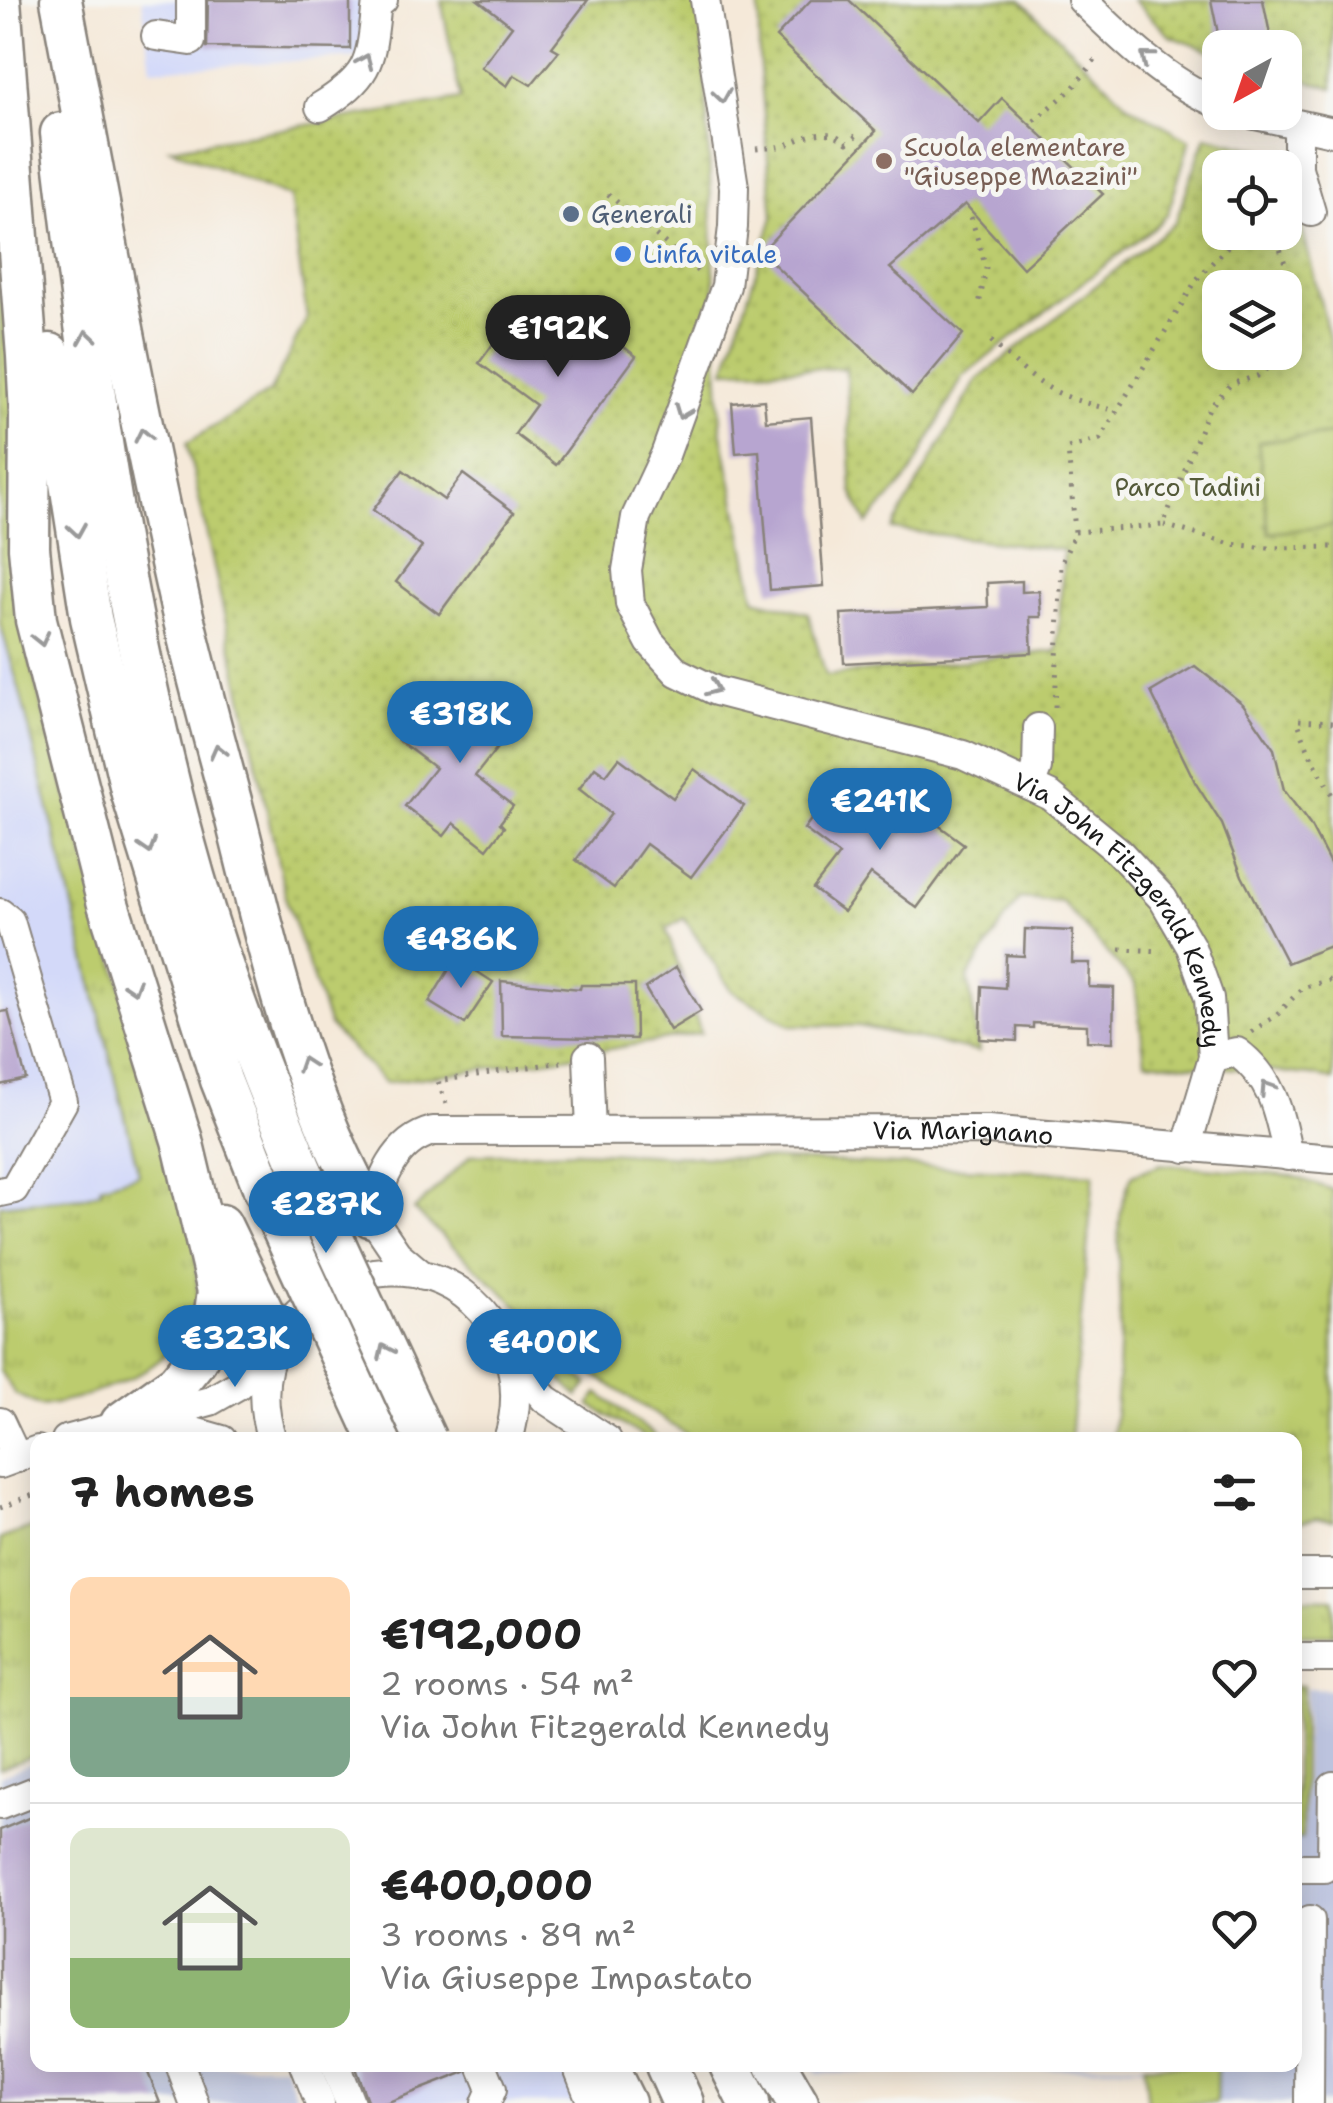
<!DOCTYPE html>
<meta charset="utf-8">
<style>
:root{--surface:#fff;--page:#f2f2f2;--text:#222;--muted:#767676;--line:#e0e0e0;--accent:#1f6fb2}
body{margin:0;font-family:"Shantell Sans",sans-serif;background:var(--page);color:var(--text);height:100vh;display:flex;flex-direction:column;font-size:38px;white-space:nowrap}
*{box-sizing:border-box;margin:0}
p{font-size:32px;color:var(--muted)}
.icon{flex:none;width:55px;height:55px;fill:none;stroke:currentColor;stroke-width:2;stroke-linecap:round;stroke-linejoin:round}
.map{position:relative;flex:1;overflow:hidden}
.sheet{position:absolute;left:30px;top:1432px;width:1272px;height:640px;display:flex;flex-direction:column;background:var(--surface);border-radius:20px;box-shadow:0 5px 25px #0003}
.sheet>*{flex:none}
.needle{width:65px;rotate:220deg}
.fabs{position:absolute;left:1202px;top:30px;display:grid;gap:20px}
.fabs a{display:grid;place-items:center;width:100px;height:100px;border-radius:20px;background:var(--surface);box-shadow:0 5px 25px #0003;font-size:50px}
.price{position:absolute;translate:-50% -85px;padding:0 22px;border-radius:35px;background:var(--accent);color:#fff;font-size:32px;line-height:65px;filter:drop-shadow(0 2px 5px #0008)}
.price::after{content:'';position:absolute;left:50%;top:60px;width:30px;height:22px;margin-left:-15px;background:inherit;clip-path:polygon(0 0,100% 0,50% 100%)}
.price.active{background:#222;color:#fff}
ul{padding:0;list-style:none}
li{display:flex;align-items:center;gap:30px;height:250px;padding:0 40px}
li+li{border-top:2px solid var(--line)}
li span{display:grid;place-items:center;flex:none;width:280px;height:200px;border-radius:20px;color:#555}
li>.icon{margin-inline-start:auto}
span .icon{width:120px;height:120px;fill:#fffc;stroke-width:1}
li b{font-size:42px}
h2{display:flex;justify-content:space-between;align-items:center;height:120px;padding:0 40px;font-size:42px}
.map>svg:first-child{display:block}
.built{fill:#d3d9f9}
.industrial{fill:#bcc3de}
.grass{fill:url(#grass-tufts);stroke:#6c7445;stroke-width:2.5}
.park{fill:url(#park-dots);stroke:#6c7445;stroke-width:2.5;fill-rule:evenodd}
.pitch{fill:#bccc6e;stroke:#6c7445;stroke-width:2.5}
.building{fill:#b7a5d0}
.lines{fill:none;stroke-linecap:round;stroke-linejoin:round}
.minor-casing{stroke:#88827a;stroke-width:32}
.highway-casing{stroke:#88827a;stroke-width:45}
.path{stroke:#88827a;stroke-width:5;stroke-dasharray:2.5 8;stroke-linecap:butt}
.minor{stroke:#fff;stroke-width:28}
.highway{stroke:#fff;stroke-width:40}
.highway-bridge-casing{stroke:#88827a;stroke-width:45;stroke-linecap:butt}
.highway-bridge{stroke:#fff;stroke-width:40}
.oneway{stroke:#999}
.education-dot{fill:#8d6e63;stroke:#f6f6f2;stroke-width:4}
.service-dot{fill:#5c6f8a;stroke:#f6f6f2;stroke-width:4}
.shop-dot{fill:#3f7fe0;stroke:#f6f6f2;stroke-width:4}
.labels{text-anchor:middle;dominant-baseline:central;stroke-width:10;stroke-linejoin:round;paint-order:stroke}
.education-label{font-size:25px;fill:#785e54;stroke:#f6f6f2;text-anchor:start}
.service-label{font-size:25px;fill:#4e5e75;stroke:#f6f6f2;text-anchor:start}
.shop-label{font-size:25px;fill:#366cbe;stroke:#f6f6f2;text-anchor:start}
.park-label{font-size:25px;fill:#545a39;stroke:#f6f6f2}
.street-label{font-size:25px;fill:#1c1c1c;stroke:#f6f6f2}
</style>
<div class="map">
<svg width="1333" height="2103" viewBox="0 0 1333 2103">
<defs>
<pattern id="grass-tufts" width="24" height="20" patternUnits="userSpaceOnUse" patternTransform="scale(2.5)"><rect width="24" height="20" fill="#bccc6e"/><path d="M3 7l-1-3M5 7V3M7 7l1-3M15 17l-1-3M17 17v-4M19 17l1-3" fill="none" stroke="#a1af5f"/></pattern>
<pattern id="park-dots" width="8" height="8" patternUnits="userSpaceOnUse" patternTransform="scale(2.5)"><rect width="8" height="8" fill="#bccc6e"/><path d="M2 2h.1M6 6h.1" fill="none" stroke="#a1af5f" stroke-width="1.8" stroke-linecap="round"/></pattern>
</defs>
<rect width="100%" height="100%" fill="#f6f6f2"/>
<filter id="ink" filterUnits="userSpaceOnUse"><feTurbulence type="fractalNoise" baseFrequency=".01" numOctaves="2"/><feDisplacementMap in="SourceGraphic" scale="20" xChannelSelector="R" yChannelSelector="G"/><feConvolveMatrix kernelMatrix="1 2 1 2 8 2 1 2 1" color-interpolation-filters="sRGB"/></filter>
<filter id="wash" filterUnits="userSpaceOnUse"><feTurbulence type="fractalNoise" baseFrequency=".0048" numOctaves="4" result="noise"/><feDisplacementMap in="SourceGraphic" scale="40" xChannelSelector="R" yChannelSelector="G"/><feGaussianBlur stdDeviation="2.25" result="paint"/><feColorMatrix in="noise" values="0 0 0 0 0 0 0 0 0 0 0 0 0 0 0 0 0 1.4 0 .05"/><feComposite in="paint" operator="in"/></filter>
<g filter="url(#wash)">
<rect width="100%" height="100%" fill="#f5e9d9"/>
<g class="built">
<path d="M142 0H363L362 57 151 69Z"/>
<path d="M0 623 19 688 139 1174 101 1186 102 1191 84 1197 0 1205Z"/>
<path d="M346 2065H568L589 2103H360Z"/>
</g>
<g class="industrial">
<path d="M1306 1688 1333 1689V2103H1148L1144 2067 817 2074 813 2065H1295V1838L1304 1837Z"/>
<path d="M37 1761 38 2065H284L299 2103H0V1776Z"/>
</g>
<g class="grass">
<path d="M0 216 11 295 13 590 44 714 196 1246 198 1304C184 1316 181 1335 169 1350 146 1379 76 1402 40 1406L15 1394 0 1371V1205L84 1197 101 1191 100 1186 139 1174 19 688 0 623Z"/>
<path d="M577 1151 1094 1174 1070 1440H695L587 1370 414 1210 471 1155Z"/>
<path d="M1161 1164 1293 1176 1333 1190V1520L1317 1518 1295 1523V1440H1112C1117 1402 1119 1361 1120 1322 1121 1273 1110 1221 1132 1175Z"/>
<path d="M529 1336 588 1384 578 1396 545 1365Z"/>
<path d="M598 1393 661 1440H649L590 1405Z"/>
<path d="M37 1526V1754L0 1769V1539Z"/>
<path d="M1295 1598 1333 1599V1635H1295Z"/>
<path d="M1295 1686H1303L1302 1838H1295Z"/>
<path d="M1144 2065H1217L1216 2103H1148Z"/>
</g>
<g class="park">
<path d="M441 0H702L721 429 755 599 808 613 826 676 1057 651 1064 550 892 529 977 380 1175 223 1206 136 1284 155 1333 353V1080L1311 1075 1145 1061 1135 984 1061 901 1019 898 968 977 979 1052 859 1026 791 1025 732 991 684 918 666 929 701 1033 559 1058 385 1083 329 1026 287 903 187 443 270 392 307 318 290 197 170 148 461 99ZM1220 168H1285V232H1220ZM1220 288H1285V352H1220Z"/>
<path d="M759 0H1021L1129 106 1190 140 1168 213 1158 224 963 376 910 475 867 524 852 491 846 368 725 370 773 217 759 56Z"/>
<path d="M1133 0H1333V88L1285 75V48H1220V55L1170 36Z"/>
</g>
<path class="pitch" d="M1333 434V526L1269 533 1258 442Z"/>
<g id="blocks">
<g class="building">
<path d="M208 0H350V49L207 47Z"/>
<path d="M478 0H588L552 47 559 51 531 85 514 75 507 86 481 67 512 26Z"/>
<path d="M811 0H849L979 123 1002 98 1103 194 1023 268 965 204 890 268 963 334 912 395 761 252 876 131 776 37Z"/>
<path d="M1211 0H1263L1271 39 1221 48Z"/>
<path d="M581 315 636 356 556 465 515 434 536 405 479 363 513 317 556 350Z"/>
<path d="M764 400 766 421 811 417 824 586 770 590 759 451 736 453 732 403Z"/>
<path d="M403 470 444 500 463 474 514 512 439 614 396 582 422 547 373 510Z"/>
<path d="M1022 581V592L1039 591 1041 617H1030L1032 653 844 663 841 614 988 607 987 583Z"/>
<path d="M1195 666 1243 704 1274 749 1284 790 1310 825 1333 869V945L1287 963 1242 876 1222 824 1196 784 1151 692Z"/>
<path d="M480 685 510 709 504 717 515 725 475 776 513 806 500 823 504 827 487 849 454 823 444 836 405 806 435 768 398 740 430 700 454 719Z"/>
<path d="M619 758 673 798 694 769 744 806 691 877 646 844 614 888 576 860 611 814 579 789 595 767 606 775Z"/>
<path d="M843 793 896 833 915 808 964 844 917 908 871 874 844 912 813 889 839 855 804 829 821 806 829 812Z"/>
<path d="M1025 929 1073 931 1072 963H1090L1089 987 1114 988 1113 1042 1087 1041V1025L1033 1023V1028L1017 1027V1041L980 1039 982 986 1005 988 1006 955 1024 956Z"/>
<path d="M456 958 493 982 465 1024 429 1002Z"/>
<path d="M676 967 701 1011 670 1030 645 988Z"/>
<path d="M501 981 580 989 581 985H635L636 1039 502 1036Z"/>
<path d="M8 1011 26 1079 0 1085V1012Z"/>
<path d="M38 1814V2065H145L160 2103H0V1830Z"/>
<path d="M354 2065H465L466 2072 386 2103H368Z"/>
</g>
</g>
</g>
<g filter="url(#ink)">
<use href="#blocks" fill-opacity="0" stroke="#88827a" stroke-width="2.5"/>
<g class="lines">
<g class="minor-casing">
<g id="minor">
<path id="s1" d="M705 0 734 187 733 227 726 286 665 455 636 517 627 570 630 604 650 642 677 672 716 691 963 755 1051 796 1118 851 1163 899 1191 947 1209 998 1213 1057 1186 1148"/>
<path d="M1082 0C1122 39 1167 83 1220 104"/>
<path d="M156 36 191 41V0"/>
<path d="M320 107C373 74 370 61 377 2L383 0"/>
<path d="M1242 112 1333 132"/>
<path d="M1298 127V168L1311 212"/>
<path d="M1030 786 1037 768 1038 728"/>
<path d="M0 913 10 921 63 1102 14 1189 0 1192"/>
<path d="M588 1057 591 1131"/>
<path d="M1213 1057 1237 1052C1274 1080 1279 1114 1288 1156"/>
<path id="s2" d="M423 1276 397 1254 372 1217C380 1182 394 1141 433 1131L988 1130 1333 1159"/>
<path d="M513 1362 545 1399 607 1440"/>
<path d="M0 1422 17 1458"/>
<path d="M147 1425 180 1428 222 1440"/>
<path d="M66 1440 210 1401 238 1385 270 1350"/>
<path d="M272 1440C222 1288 434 1202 503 1343 518 1374 518 1408 508 1440"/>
<path d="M0 1464 38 1450"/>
<path d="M1295 1574H1333"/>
<path d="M1295 1658H1333"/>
<path d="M0 1805 38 1790"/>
<path d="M1295 1868H1324L1332 1859 1333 1786"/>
<path d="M180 2065 194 2103"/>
<path d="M305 2065 320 2103"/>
<path d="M335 2065 350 2103"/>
<path d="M482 2065 492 2089 486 2103"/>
<path d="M577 2065 592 2103"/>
<path d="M1309 2103 1310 1920"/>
</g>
</g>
<g class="highway-casing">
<g id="highway">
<path d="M0 0 27 356 30 415 29 548 36 620 108 904 182 1140 218 1291 213 1327 196 1360 177 1383 121 1423"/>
<path d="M61 0C99 202 135 403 180 603 196 674 216 745 235 816 269 951 300 1095 372 1217"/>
<path d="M61 133C90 383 125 634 194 876 223 978 262 1077 303 1174"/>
<path d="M50 354 91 618 132 794 221 1080 264 1189"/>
<path d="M221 1225 277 1341"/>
<path d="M606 2065 625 2103"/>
<path d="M666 2065 683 2103"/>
<path d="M730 2065 749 2103"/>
<path d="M776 2065 798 2103"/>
</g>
</g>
<g class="path">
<path d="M1034 121 1072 89 1097 58"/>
<path d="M756 149C765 148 774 148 783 146 807 137 825 124 847 143L862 131"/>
<path d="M608 194 702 275"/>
<path d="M971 217 986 268 979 305"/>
<path d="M991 341C1039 386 1052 396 1117 411"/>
<path d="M1164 525 1231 544 1268 548 1333 547"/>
<path d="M1075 532 1163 525 1209 408 1231 384 1257 376 1298 344C1303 307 1285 267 1275 232"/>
<path d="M1055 707 1061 565 1075 532 1068 448 1100 439 1197 279 1241 232"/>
<path d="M1333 722 1297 720 1310 754 1333 797"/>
<path d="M1120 949 1162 951"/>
<path d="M1251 1032 1277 1015 1302 988 1333 979"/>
<path d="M446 1104 438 1081 561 1062"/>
<path d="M0 1507 38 1493"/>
</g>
<use href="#minor" class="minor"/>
<use href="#highway" class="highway"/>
<g class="highway-bridge-casing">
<g id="highway-bridge">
<path d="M303 1174 426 1440"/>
<path d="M264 1189 379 1440"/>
</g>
</g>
<use href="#highway-bridge" class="highway-bridge"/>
</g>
<defs><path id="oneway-chevron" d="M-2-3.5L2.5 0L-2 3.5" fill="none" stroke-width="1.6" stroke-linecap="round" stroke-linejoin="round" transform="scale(2.5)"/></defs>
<g class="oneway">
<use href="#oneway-chevron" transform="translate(1147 58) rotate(-141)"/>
<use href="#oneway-chevron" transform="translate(365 61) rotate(-67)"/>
<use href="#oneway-chevron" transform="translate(722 96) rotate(81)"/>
<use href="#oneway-chevron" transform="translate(87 337) rotate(-99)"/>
<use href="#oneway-chevron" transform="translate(682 412) rotate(111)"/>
<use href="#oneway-chevron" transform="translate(143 435) rotate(-102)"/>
<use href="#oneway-chevron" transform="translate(77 530) rotate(81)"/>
<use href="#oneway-chevron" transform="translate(41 639) rotate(76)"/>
<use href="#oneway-chevron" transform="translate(713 688) rotate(23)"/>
<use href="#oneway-chevron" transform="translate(218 751) rotate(-104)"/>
<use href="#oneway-chevron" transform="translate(148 847) rotate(73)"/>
<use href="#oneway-chevron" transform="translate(133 987) rotate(73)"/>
<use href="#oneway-chevron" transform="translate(305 1064) rotate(-109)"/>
<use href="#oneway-chevron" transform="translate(1267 1088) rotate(-123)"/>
<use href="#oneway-chevron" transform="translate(385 1351) rotate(-115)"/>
</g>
</g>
<circle class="education-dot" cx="884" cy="161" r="10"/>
<circle class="service-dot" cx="571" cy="214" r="10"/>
<circle class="shop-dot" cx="623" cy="254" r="10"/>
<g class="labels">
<g class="education-label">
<text x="904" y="147">Scuola elementare<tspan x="904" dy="29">"Giuseppe Mazzini"</tspan></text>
</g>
<g class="service-label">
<text x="591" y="214">Generali</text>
</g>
<g class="shop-label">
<text x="643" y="254">Linfa vitale</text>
</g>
<g class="park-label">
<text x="1188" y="487">Parco Tadini</text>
</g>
<g class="street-label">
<text stroke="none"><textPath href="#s1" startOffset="1240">Via John Fitzgerald Kennedy</textPath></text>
<text stroke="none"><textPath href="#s2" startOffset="720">Via Marignano</textPath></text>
</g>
</g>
</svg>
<div class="fabs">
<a><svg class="needle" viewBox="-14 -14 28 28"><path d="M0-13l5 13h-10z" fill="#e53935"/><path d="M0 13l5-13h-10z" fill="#767676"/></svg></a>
<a><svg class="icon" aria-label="locate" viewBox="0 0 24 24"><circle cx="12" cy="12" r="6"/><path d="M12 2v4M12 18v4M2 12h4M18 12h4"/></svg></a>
<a><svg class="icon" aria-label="layers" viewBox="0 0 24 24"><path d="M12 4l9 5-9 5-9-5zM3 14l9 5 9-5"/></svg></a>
</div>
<b class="price active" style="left:558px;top:380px">€192K</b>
<b class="price" style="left:460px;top:766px">€318K</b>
<b class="price" style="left:880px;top:853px">€241K</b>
<b class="price" style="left:461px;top:991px">€486K</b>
<b class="price" style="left:326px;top:1256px">€287K</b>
<b class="price" style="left:235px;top:1390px">€323K</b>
<b class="price" style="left:544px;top:1394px">€400K</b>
<section class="sheet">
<h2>7 homes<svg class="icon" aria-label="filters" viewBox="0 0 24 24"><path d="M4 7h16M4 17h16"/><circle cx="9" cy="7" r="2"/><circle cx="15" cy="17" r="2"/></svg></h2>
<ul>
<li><span style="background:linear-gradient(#ffd9b3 60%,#7fa58c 0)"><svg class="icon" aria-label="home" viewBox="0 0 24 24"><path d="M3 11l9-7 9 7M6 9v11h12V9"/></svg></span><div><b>€192,000</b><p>2 rooms · 54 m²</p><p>Via John Fitzgerald Kennedy</p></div><svg class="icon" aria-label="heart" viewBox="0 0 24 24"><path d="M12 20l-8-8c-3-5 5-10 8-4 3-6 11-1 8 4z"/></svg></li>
<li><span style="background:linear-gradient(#dfe7d0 65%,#8fb573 0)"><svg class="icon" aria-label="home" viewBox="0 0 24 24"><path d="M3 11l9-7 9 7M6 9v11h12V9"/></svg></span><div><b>€400,000</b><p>3 rooms · 89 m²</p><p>Via Giuseppe Impastato</p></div><svg class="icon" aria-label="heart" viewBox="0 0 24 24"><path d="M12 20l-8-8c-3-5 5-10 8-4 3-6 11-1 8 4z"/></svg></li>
</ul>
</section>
</div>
